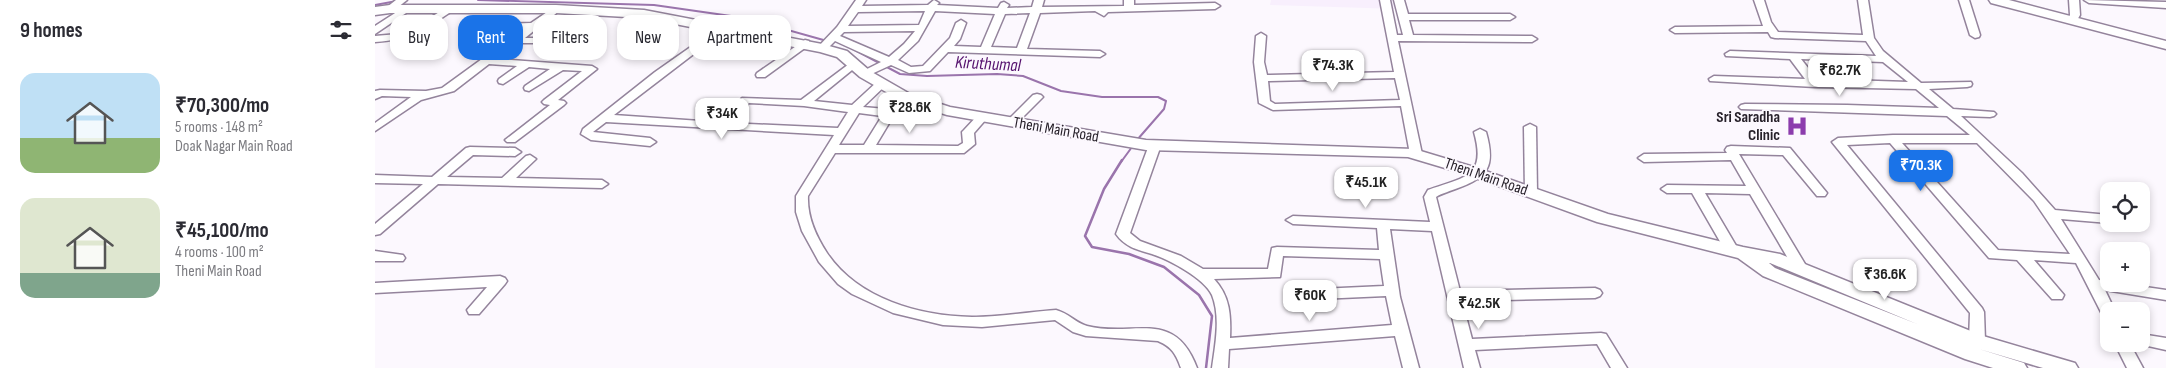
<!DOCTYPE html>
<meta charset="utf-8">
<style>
:root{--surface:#fff;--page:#f7f7f7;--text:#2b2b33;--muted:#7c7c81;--accent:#1a73e8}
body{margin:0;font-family:"Sofia Sans Condensed",sans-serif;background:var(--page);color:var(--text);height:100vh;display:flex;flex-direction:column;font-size:19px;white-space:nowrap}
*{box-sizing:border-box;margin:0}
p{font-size:16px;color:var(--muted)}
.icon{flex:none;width:28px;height:28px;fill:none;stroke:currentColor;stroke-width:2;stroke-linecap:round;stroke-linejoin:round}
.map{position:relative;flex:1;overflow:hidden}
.drawer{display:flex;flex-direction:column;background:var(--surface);width:375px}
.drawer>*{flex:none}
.guide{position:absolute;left:15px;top:15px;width:475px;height:45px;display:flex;gap:10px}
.tools{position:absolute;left:1725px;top:182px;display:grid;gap:10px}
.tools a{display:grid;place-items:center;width:50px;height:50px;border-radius:10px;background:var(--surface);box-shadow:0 2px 8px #0003;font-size:25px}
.price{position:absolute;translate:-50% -42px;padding:0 11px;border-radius:10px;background:#fff;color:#222;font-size:16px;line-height:32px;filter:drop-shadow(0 1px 2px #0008)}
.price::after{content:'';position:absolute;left:50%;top:30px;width:15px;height:11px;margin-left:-8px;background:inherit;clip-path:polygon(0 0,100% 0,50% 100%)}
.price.active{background:var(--accent);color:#fff}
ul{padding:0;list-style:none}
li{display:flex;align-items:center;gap:15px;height:125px;padding:0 20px}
li span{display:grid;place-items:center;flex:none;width:140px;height:100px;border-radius:15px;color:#555}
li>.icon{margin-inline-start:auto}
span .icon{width:60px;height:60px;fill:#fffc;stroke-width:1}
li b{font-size:21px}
h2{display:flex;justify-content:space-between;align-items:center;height:60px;padding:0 20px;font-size:21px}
.chip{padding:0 18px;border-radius:15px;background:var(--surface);box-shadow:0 2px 8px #0003;font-size:18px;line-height:45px}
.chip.active{background:var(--accent);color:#fff}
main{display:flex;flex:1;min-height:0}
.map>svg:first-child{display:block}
.built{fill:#f8effd}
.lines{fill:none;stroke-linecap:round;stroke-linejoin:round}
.stream-far1{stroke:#9a74ac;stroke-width:2}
.stream{stroke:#9a74ac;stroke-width:2.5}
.minor-casing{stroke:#94849c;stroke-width:3}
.major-casing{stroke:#94849c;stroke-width:3}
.minor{fill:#fff;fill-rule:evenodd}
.major{fill:#fff;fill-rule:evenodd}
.labels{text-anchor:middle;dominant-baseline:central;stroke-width:4;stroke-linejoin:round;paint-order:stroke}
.poi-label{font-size:16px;font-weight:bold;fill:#27212a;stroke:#fcf8fe;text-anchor:end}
.street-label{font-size:16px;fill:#27212a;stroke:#fcf8fe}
.water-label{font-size:18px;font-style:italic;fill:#55116e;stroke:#fcf8fe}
</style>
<main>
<section class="drawer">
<h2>9 homes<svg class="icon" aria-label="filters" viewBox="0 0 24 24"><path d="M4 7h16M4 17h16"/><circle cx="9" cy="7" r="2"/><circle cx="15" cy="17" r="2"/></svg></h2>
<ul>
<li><span style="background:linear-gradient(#bfe0f5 65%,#8fb573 0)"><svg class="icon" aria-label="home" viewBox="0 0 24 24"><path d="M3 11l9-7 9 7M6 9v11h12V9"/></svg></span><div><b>₹70,300/mo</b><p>5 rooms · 148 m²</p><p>Doak Nagar Main Road</p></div></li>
<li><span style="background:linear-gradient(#dfe7d0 75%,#7fa58c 0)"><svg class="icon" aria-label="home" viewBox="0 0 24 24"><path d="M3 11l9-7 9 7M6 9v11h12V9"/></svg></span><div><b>₹45,100/mo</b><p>4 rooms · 100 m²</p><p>Theni Main Road</p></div></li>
</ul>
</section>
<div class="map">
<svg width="1791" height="368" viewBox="0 0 1791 368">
<rect width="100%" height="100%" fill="#fcf8fe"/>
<path class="built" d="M896 0H1022L1024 9 895 5Z"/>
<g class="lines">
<g class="stream-far1">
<path d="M103 0 279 5 370 18 452 41"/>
<path d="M0 5 27 0"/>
<path d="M476 48 525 74 552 76 622 74 648 76 686 91 727 97H783L791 101 789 109 762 140"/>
<path d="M746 162 757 147"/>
</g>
<path class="stream" d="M747 160 729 189 710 236 717 247 754 254 789 267 824 295 837 316 831 368"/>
<g class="minor-casing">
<g id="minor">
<path d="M21 0H32L18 11H12V7Z"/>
<path d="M481 0H491L487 6 553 5 559 0 564 3 562 5 623 8 626 3 629 2 634 5 632 8 657 7 659 0H669L667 7 749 6V0H759V5L840 3 845 6 840 9 733 12 729 16 720 11 665 13 652 49 725 51 730 54 725 57 573 52 555 71 534 73 516 65 490 77 486 76 485 74 486 72 506 62 460 41 451 50H443L442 48 462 27ZM550 11 544 25 473 26 483 12ZM560 11 620 14 606 47 579 46 585 39 591 23 586 20 581 23 575 38 548 66 536 67 523 60 543 41ZM655 13 642 48 616 47 630 14ZM540 31 529 44 514 57 465 36 469 32Z"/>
<path d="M1005 0H1015L1022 35H1028L1019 0H1029L1033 14H1135L1140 17 1135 20H1034L1038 35 1157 36 1162 39 1157 42 1023 41 1047 154 1041 158 1035 154 1026 106 898 110 884 103 879 62 881 36 886 33 891 36 889 62 892 75 1019 72ZM1020 78 1025 100 900 104 895 101 893 81Z"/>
<path d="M1379 0H1389L1396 22 1403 32 1488 35 1483 0H1493L1499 38 1508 51 1546 83 1596 82 1597 84 1596 86 1592 87 1554 89 1578 109 1619 112 1621 114 1619 116 1615 117 1586 116 1647 173 1680 210 1734 215V223L1686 219 1724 280 1734 281V284H1750L1791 290V300L1730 290 1740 311H1734V319L1729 318 1701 263 1659 260 1689 295 1687 299H1677L1642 260 1614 258 1515 143 1472 145 1607 308 1609 312 1610 341 1607 345 1602 347 1597 345 1594 341 1595 313 1457 142 1463 138 1518 135H1595L1572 116 1366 109 1364 107 1366 105 1370 104 1472 105 1564 108 1541 89 1440 87 1335 81 1334 79 1339 76 1430 79 1415 59 1351 56 1350 54 1355 51 1501 56 1491 41 1400 38 1396 37 1393 32 1300 33 1295 30 1300 27 1388 26ZM1426 59 1508 62 1533 82 1442 79ZM1527 143H1602L1659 201 1695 254 1623 250Z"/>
<path d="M1584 0H1594L1605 35 1604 37 1600 38 1595 35Z"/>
<path d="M1694 0H1704L1705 15 1701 22 1698 23 1693 20 1695 15Z"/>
<path d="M1709 0 1791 2V8L1714 3Z"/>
<path d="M31 6 36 9 34 11 0 34V26Z"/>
<path d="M74 6 77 7V11C46 32 38 39 0 42V36L23 34 37 29Z"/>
<path d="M181 6 184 7V11L169 23H192L197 26 195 28 161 29 150 38H172L176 39V43H142L122 59 217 66 222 69 183 100 189 101 191 103 189 105 140 142H132L130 140 175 105 169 104 167 102 169 100 207 71 188 70 154 91 150 90 149 88 150 86 175 69 154 67 128 84 124 83 123 81 124 79 142 66 114 64 79 91 46 100 0 131V123L36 97 7 96 0 99V91L5 90 51 91 67 88 129 43 116 42V38L137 37 148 29H126L123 28V24L156 23Z"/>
<path d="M347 25 352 28 350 30 239 115 340 122 367 98 426 100 478 61 482 62 483 64 482 66 439 101 477 105 503 81H511L512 83 511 85 488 107 511 109 526 95H534L536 97 519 115 501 145 583 146 588 143 587 132 589 130 603 115H611L613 117 599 133 600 144 589 153H460L433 196C432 217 441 236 452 253 483 299 544 316 597 317 625 317 653 312 681 310 693 313 701 323 712 326 758 338 799 307 822 368H806C801 354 797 347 783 341L711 336 698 332 680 320 607 327 568 325 518 313 477 294 463 284 444 262 427 231 421 212V196L459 135 231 122 218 132 275 138 281 142 275 146 216 140 206 134 208 129 280 72ZM374 103 429 106 473 112 463 128 353 123ZM484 113 507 116 489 145H464Z"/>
<path d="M430 40 434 41V45L390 77H382L381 75 382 73Z"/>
<path d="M662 94 666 95 668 97 641 124H633L631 122 658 95Z"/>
<path d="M1155 124 1161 127 1162 193 1156 197 1150 193 1149 127Z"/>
<path d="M1105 129 1111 132C1120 164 1115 177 1083 188 1076 191 1067 193 1061 197L1085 291 1220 288 1225 290 1227 293 1225 296 1220 298 1087 301 1097 339 1226 333 1231 334 1252 368H1236L1222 344 1100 350 1105 368H1089L1057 231 1015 229 1025 297 1044 368H1028L1020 336 854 349 853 368H837C840 346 846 317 837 295 829 278 795 260 777 254 763 250 750 247 741 234L774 145 780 141 786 145 755 233 765 241 806 256 828 269H893L897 248 902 247 1004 250 1002 228 918 224 911 220 918 216 1055 222 1049 197 1053 190C1089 177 1112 178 1099 132ZM908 256 1005 259 1009 286 922 290 917 291 915 295 917 299 922 300 1011 296 1017 325 855 338C856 315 855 296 839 279L905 277Z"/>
<path d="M1356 146 1415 148 1452 193 1450 196H1442L1408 155 1364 154 1433 269 1431 272H1421L1375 194 1330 193 1363 249 1361 252H1351L1317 193H1292L1286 189 1292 185 1371 186 1356 160 1269 162 1263 158 1269 154 1352 153 1350 150 1352 147Z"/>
<path d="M95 147 140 148 146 152 140 156 98 155 72 177 127 178 151 156 155 155 161 159 141 178 227 180 233 184 227 188 63 184 5 234 0 235V224L48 184 0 183V175L57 177 91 148Z"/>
<path d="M0 251 28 255 30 258 28 261H0Z"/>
<path d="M125 276 130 278 132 281 130 284 104 314H94L92 310 112 287 0 293V283Z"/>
<path d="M1766 334 1791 338V350L1764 344H1766Z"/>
<path d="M1740 344H1755L1768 368H1752Z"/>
</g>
</g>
<g class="major-casing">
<g id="major">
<path d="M1614 0H1634L1791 41V49L1616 3Z"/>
<path d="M15 5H181L269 10 447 44 472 51 495 71 535 94 575 107 771 140 1039 149 1102 168 1233 214 1368 247 1405 254 1608 336 1700 363 1703 368H1668L1604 349 1649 363 1652 368H1618L1590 359 1388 276 1363 258 1222 222 1090 174 1033 157 771 150 572 115 525 100 485 77 462 57 445 52 269 18 181 13H15L0 15V7ZM1394 263H1395L1542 324 1400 268Z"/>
</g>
</g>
<use href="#minor" class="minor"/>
<use href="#major" class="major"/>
</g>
<defs>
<g id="hospital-bare" transform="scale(1.725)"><path d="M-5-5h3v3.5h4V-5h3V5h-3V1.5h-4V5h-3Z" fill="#8c3dad" stroke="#fcf8fe" stroke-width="2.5" paint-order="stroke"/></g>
</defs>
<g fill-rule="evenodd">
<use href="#hospital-bare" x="1422" y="126"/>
</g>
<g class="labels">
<g class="poi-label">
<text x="1405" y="117">Sri Saradha<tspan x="1405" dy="18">Clinic</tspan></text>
</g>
<g class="street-label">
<text transform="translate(681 130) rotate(10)">Theni Main Road</text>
<text transform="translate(1111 177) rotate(19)">Theni Main Road</text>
</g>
<g class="water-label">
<text transform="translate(613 64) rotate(3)">Kiruthumal</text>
</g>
</g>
</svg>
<div class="tools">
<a><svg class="icon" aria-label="locate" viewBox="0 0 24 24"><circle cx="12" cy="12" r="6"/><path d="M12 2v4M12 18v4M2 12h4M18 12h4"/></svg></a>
<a>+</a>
<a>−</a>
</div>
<b class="price" style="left:958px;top:92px">₹74.3K</b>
<b class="price" style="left:1465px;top:97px">₹62.7K</b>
<b class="price" style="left:535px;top:134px">₹28.6K</b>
<b class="price" style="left:347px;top:140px">₹34K</b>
<b class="price active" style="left:1546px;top:192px">₹70.3K</b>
<b class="price" style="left:991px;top:209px">₹45.1K</b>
<b class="price" style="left:1510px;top:301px">₹36.6K</b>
<b class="price" style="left:935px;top:322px">₹60K</b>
<b class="price" style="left:1104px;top:330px">₹42.5K</b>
<div class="guide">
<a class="chip">Buy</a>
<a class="chip active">Rent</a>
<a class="chip">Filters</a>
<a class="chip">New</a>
<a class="chip">Apartment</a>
</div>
</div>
</main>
